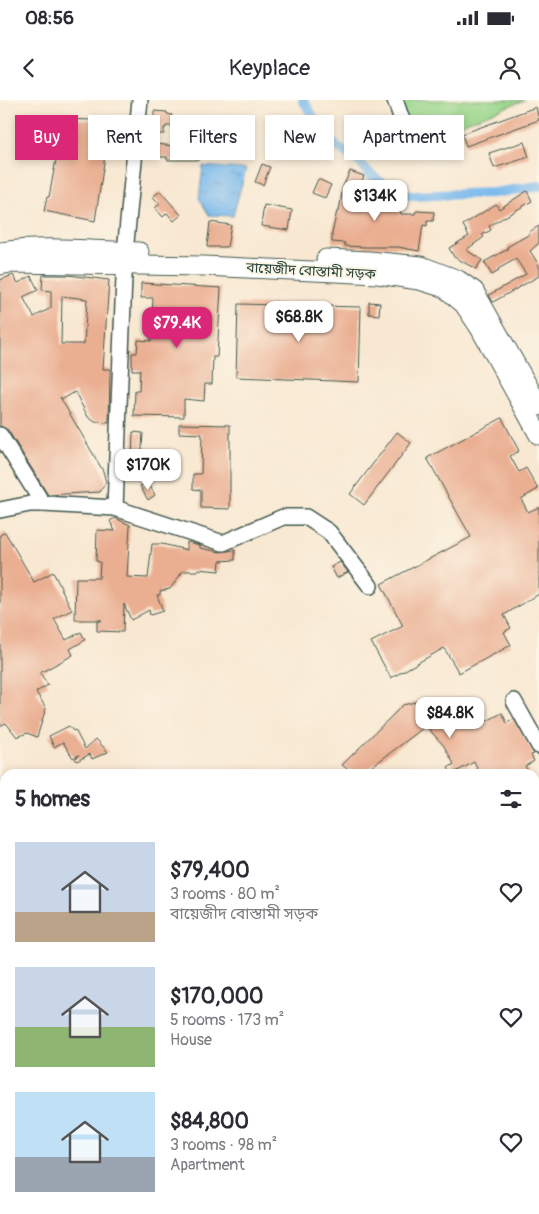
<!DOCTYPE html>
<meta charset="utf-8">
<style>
:root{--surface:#fff;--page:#f7f7f7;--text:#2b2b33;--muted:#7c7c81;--accent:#db2777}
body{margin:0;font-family:Pangolin,"Noto Sans Bengali",sans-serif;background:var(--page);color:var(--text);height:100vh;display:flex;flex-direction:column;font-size:19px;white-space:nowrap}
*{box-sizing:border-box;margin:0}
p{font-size:16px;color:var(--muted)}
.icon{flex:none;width:28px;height:28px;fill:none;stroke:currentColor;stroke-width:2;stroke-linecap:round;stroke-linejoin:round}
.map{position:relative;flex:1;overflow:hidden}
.side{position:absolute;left:0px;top:669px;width:540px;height:446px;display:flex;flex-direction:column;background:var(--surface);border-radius:15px 15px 0 0;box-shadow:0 2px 8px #0003}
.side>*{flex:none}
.hud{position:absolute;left:15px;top:15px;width:510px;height:45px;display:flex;gap:10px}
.price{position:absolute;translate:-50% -42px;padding:0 11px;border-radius:10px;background:#fff;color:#222;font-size:16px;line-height:32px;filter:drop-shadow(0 1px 2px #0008)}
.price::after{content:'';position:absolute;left:50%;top:30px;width:15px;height:11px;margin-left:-8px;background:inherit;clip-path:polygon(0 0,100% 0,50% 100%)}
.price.current{background:var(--accent);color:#fff}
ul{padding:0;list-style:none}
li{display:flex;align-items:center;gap:15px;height:125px;padding:0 15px}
li span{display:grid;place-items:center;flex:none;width:140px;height:100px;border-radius:0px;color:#555}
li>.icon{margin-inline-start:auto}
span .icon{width:60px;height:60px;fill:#fffc;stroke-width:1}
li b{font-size:21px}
h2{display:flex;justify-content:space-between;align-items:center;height:60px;padding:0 15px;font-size:21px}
.pill{padding:0 18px;border-radius:0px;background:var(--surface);box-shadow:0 2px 8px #0003;font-size:18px;line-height:45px}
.pill.current{background:var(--accent);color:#fff}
.status{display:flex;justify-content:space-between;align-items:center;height:35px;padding:0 25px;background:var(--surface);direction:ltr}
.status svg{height:14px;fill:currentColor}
header{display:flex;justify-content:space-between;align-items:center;height:65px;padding:0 15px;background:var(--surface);font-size:22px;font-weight:600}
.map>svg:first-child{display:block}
.green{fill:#98d58a;stroke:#5c895f}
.water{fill:url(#water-ripples);stroke:#4c7b90}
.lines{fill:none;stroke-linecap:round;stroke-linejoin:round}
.canal{stroke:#79b9ed;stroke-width:10}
.building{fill:#eaae91;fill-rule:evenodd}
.minor-casing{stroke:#40574c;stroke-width:18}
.major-casing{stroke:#40574c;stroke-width:21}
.minor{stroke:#fff;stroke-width:15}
.major{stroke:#fff;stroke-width:19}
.labels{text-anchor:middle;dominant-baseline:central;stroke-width:4;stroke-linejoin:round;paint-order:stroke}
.street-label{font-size:14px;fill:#1f3d34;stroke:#fcf5e5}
</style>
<div class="status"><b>08:56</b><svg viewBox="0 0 49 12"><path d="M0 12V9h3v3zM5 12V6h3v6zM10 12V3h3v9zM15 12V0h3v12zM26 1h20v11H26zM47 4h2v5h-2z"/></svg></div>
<header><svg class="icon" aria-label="back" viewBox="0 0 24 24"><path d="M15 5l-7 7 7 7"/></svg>Keyplace<svg class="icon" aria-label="person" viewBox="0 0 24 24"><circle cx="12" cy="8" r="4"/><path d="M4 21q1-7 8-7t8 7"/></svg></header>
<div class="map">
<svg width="539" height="1114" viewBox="0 0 539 1114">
<defs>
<pattern id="water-ripples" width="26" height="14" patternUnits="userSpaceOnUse" patternTransform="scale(1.25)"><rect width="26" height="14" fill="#79b9ed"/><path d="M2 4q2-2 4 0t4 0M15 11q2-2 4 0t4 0" fill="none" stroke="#6398c1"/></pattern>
</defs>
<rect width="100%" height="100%" fill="#fcf5e5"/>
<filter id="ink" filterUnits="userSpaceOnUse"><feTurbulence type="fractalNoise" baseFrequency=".02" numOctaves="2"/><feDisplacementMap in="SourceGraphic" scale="10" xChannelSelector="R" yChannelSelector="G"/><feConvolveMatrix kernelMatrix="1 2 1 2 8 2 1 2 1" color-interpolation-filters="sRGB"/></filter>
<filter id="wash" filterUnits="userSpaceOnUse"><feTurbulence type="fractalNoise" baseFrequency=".0096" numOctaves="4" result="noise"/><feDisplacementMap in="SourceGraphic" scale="20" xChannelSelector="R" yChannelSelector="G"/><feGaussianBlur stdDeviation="1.12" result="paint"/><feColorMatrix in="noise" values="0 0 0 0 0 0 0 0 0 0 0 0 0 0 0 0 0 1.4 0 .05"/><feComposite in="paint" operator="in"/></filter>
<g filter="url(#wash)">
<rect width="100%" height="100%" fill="#f8e8d2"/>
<path class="green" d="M397 0H525L413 42Z"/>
<path class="water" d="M203 66 246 69 233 116 209 115 199 98Z"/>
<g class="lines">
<path class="canal" d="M303 0 322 31 335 45 361 63 369 73 384 85 399 93 411 96 464 94 493 93 539 86"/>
</g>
<g id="blocks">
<g class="building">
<path d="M536 7 539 20 466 46 462 34Z"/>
<path d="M154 11 167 12V14L172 15V26H166V28H164V34H154Z"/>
<path d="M61 19 94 20V23H110L95 121 44 111 47 97H49L60 38Z"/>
<path d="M524 42 529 57 494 68 489 53Z"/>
<path d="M156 44 192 48V50H199V60H167V57H156Z"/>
<path d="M262 64 270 67 263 85 255 82Z"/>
<path d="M350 71 364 76 360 85 363 86 361 109 377 110V108H400L401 114H415L416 111 434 112 433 121H427V126L423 125 419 151 398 147H365L345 146V143L332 142V133L337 111H339L343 87Z"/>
<path d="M318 79 331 85 325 98 312 93Z"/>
<path d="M160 91 181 115 174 121 167 113 163 117 155 108 160 104 153 97Z"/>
<path d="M527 91 532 101 489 126 491 130 482 135 484 137 466 150 482 160 476 169 454 157 449 148 469 136 463 125 496 104 499 109Z"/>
<path d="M264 105 292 110 289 130 261 126Z"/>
<path d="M210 122 231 125 227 147H207Z"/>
<path d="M539 126V143L530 151 539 165V176L493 202 489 195 526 174 516 159 498 169 499 171 492 175 484 162 508 149 507 147 530 134 529 132Z"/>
<path d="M13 175 18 183 31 176 38 190 23 197 34 217 51 208V191L42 190 43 175H68L109 180 103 269H110L109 323 95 322 88 317 75 292 63 299 60 297 103 371 106 382 100 392 48 395 8 330 0 326V180ZM62 196 87 199 84 244H61Z"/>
<path d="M141 183 221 188 217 257H213L212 284H205L204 301 184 299V317L134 316 135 291H139L140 270H132V253H137L138 240 151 241 153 198H141Z"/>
<path d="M369 202 380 203 379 215 369 214Z"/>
<path d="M238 204 361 207 359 282 236 277Z"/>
<path d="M502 318 519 351 510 356 519 372 526 368 538 389 521 399 528 412 539 407V494L504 515 511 528 504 532 511 545 459 573 444 548 391 578 371 542 403 526 381 484 471 437 427 358Z"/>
<path d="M179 324 230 325V409L201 408V390L193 389V374H201L202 334 179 333Z"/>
<path d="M133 332 143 333 141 361H132Z"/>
<path d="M397 332 411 343 364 405 350 394Z"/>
<path d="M148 382 155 395 148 400 140 386Z"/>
<path d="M115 418 130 425 127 477 148 478 152 444H162L187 450V442L200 445V448L220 452 235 450V460L220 461 219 471 198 469V471H183L170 489 160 491V495H157L163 511 150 515 149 510 131 520 124 504 123 532 97 531V522L102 520H75L76 478H99L100 462 96 461 97 430 115 431 110 421Z"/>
<path d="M5 432 34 482 53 472 72 510 54 519 66 540 81 532 85 540 70 549 73 555 40 573 48 585 36 592 46 608 37 637 27 633 17 637 6 623 0 626V435Z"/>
<path d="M340 462 348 472 337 478 331 467Z"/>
<path d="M464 600 472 609 470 611 481 624 502 613 507 623 514 619 534 654 531 655 534 661 525 666 530 674H480L474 662 452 674 448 668 454 664 444 646 426 626 362 674H354L342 665 403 605 419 601 438 603 439 601Z"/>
<path d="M69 626 73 631 75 630 85 649 96 639 108 652 92 659 90 654 77 661 75 659 79 655 73 658 63 642 54 647 49 636Z"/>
</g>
</g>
</g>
<g filter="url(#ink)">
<use href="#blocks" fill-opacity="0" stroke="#40574c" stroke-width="1"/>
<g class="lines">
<g class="minor-casing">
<g id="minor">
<path d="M395 0 405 28"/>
<path d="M0 335 43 404"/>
<path d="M115 408 125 152 140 0"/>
<path d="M0 410 30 404H43L115 408 223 443 283 417H306L329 432 370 486"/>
<path d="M514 601 539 646"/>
<path d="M535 810 539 808"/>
<path d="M535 872 539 870"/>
<path d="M535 935 539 932"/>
<path d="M535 989 539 987"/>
<path d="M535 1012 539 1019"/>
<path d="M0 1095 5 1093"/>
</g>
</g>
<g class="major-casing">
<g id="major">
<path d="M0 152C43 145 95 151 139 152"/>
<path d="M326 159 369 161 421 166 458 180 474 191 539 306"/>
<path d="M0 165 10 163 203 166 378 174 419 180 445 188 464 204 480 228 539 335"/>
</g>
</g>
<use href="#minor" class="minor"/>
<use href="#major" class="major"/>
</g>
</g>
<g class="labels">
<g class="street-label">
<text transform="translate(311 171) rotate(3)">বায়েজীদ বোস্তামী সড়ক</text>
</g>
</g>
</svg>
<b class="price" style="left:375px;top:122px">$134K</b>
<b class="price" style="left:299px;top:243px">$68.8K</b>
<b class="price current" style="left:177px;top:249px">$79.4K</b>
<b class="price" style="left:148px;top:391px">$170K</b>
<b class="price" style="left:450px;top:639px">$84.8K</b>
<div class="hud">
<a class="pill current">Buy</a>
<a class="pill">Rent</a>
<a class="pill">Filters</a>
<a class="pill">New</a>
<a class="pill">Apartment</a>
</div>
<section class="side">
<h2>5 homes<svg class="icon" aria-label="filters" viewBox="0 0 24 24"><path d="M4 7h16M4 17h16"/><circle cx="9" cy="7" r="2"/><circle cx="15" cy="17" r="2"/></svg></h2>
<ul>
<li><span style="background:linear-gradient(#c9d6e8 70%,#b9a48a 0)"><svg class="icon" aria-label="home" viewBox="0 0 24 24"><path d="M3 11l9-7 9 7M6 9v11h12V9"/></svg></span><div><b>$79,400</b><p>3 rooms · 80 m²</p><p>বায়েজীদ বোস্তামী সড়ক</p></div><svg class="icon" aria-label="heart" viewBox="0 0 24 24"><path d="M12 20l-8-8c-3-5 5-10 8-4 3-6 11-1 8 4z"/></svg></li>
<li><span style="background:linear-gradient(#c9d6e8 60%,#8fb573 0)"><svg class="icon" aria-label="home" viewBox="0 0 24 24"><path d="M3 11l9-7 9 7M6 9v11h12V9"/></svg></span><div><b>$170,000</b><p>5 rooms · 173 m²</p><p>House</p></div><svg class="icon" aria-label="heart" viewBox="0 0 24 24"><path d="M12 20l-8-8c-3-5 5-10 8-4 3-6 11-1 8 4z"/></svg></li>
<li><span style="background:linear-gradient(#bfe0f5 65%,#9aa5b1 0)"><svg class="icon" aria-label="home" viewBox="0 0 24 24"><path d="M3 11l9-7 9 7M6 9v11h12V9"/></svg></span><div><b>$84,800</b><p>3 rooms · 98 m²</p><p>Apartment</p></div><svg class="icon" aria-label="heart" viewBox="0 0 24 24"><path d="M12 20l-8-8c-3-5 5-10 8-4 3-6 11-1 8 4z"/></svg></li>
</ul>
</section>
</div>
